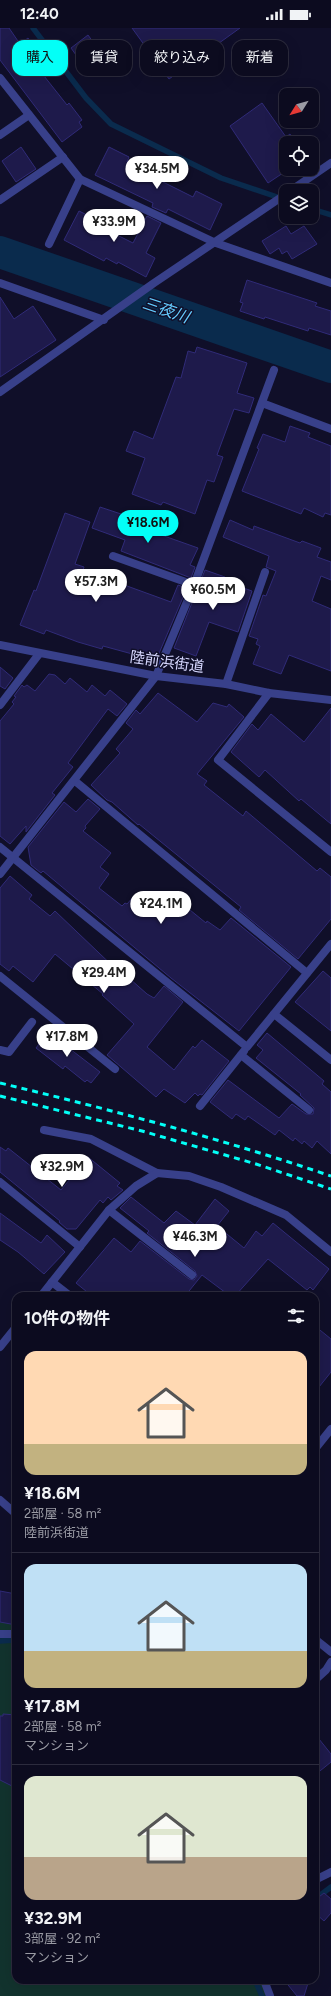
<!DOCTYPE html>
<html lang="ja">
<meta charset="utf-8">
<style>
:root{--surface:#0c0b1f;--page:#1a192c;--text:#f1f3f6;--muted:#9a9ba4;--line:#2c2b3d;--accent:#03fff7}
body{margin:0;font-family:Figtree,"Noto Sans JP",sans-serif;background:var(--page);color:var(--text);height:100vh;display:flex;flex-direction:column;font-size:15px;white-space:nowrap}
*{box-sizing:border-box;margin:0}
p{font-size:13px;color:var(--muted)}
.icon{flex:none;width:22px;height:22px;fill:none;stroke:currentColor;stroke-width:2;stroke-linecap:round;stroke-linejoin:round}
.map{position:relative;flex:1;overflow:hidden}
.details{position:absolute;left:12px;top:1264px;width:307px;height:692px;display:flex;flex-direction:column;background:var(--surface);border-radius:12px;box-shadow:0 4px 16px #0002,0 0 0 1px var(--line)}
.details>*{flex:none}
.banner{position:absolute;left:12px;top:12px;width:307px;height:36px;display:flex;gap:8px}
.needle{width:26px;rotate:233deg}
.tools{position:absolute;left:279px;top:60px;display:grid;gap:8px}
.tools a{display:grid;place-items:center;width:40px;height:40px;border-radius:8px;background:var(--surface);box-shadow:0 4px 16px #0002,0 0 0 1px var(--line);font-size:20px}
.price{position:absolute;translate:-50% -34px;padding:0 9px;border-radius:14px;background:#fff;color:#222;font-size:13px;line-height:26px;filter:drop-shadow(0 1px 2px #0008)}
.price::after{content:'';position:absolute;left:50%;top:24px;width:12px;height:9px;margin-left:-6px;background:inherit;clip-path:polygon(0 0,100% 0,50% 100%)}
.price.active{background:var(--accent);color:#111}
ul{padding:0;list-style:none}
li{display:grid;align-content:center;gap:8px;height:212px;padding:0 12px}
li+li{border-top:1px solid var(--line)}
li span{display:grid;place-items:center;height:124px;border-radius:12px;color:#555}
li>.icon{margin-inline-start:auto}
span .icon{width:72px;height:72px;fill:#fffc;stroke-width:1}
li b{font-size:17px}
h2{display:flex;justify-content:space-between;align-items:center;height:48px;padding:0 12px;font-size:17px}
.pill{padding:0 14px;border-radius:12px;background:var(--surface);box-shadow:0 4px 16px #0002,0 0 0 1px var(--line);font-size:14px;line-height:36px}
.pill.active{background:var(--accent);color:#111}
.status{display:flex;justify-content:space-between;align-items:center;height:28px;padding:0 20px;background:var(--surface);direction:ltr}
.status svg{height:11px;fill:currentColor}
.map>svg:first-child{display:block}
.green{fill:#12332e}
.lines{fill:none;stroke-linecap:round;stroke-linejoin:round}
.stream{stroke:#0a2b4d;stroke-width:5.5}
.river{stroke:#0a2b4d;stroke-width:32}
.building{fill:#1e1a4b;stroke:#302b78}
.minor{stroke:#38408a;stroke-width:8}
.tertiary{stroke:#38408a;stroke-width:8}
.rail{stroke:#03fff7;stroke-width:3;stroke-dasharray:6 5;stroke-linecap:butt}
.labels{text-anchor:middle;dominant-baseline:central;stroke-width:3;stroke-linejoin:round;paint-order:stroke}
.street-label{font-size:15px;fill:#d7d8ff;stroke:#100f29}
.water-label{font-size:16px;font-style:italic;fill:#65ccff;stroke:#100f29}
</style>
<div class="status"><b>12:40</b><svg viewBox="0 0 49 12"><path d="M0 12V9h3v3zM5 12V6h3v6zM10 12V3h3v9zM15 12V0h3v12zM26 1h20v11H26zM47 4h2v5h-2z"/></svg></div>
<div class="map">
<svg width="331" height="1968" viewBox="0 0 331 1968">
<rect width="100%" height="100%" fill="#100f29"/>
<path class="green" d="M16 1579V1952H264L266 1968H0V1580Z"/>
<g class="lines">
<g class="stream">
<path d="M33 0 86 70 111 96 221 150 286 172"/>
<path d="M312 181 331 187"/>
<path d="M0 1613 16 1612"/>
<path d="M315 1871 331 1859"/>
<path d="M255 1952 262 1968"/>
</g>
<path class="river" d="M0 224 331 339"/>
</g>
<g class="building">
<path d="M0 0H9L20 16 28 10 38 23 29 29 67 77 69 75 82 92 79 94 82 99 62 114 0 32Z"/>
<path d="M132 0H240L169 51Z"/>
<path d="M88 7 106 32 89 45 71 20Z"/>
<path d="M262 75 286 109 290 106 296 115H286V141H289L268 155 230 98Z"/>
<path d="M21 119 36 141 16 154 2 133Z"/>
<path d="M109 119 129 129 127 134 158 150 157 151 193 169 196 163 222 176 210 202 168 181 166 185 152 179 153 175 95 147Z"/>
<path d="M79 183 93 190 91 193 101 199 133 215 147 188 161 195 146 225 155 230 146 249 118 234 117 236 106 230 104 233 64 212Z"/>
<path d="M286 198 291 206 304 198 317 216 292 231 287 223 282 226 279 220 270 226 262 213Z"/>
<path d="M247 252 317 275 315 278 331 283V307L309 300 308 303 265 289 264 291 240 283 243 275 240 274Z"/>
<path d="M0 269 14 291 33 278 56 312 0 349Z"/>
<path d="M197 319 247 335 237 365 254 370 249 385 234 381 217 427 223 429 214 454 207 452 195 486 163 474 161 477 132 466 145 430 126 423 134 403 153 411 176 349 181 350 188 323 195 325Z"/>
<path d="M290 398 310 405 308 409 331 418V487L325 485 323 489 304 480 301 486 242 463 259 421 257 420 263 406 285 414Z"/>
<path d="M100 479 121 486 119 492 198 520 190 537 195 539 191 550 121 523 125 512 92 500Z"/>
<path d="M65 485 90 494 75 536 84 539 83 542 171 574 178 557 187 560 157 630 148 628 147 630 103 618 102 621 78 614 46 602 44 606 20 597 34 562 36 563Z"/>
<path d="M230 492 253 502 254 498 300 515 302 513 321 520 317 529 331 534V552L321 548 312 573 331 581V643L289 627 281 646 253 636 260 618 256 616 258 611 249 608 263 567 266 568 276 543 266 539 269 528 223 509Z"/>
<path d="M205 542 225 549 224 553 252 563 238 604 209 594 196 628 174 620Z"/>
<path d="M0 639 13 650 5 661 0 658Z"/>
<path d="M49 646 55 647 65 656 70 650 87 664 92 657 105 668 110 662 127 676 117 688 108 681 68 735 73 739 52 765 55 767 26 804V798L10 816 0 808V693L14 676 12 674 16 669 14 668 22 657 24 659 27 657 35 663Z"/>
<path d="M158 665 197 694 213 675 227 679 229 676 244 689 197 746 207 753 204 757 243 788 246 783 317 843 320 840 331 849V891L298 931 239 882 241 879 139 796 138 797 112 774 107 772 91 757 120 725 116 721 133 701 126 695 136 682 140 686Z"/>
<path d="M331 680V796L301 771 299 773 265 742 259 749 231 724 252 696 258 702 271 686 304 714Z"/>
<path d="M88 771 100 781 85 798 86 800 83 803 111 825 100 839 109 846 99 860 122 878 125 875 127 876 134 868 156 885 165 873 169 876 174 869 206 895 207 893 220 902 231 890 291 939 239 1003 171 950 43 843 41 845 31 837 28 819 64 774 76 784Z"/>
<path d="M10 848 32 867 29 871 50 888 55 883 120 945 121 943 147 966 154 970 164 958 183 974 147 1019 174 1042 193 1018 195 1020 202 1012 229 1033 202 1067 200 1066 198 1068 195 1065 185 1075 164 1061 156 1069 107 1027 134 996 102 967 103 966 55 926 33 954 13 938 9 943 0 936V860Z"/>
<path d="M323 943 331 950V1003L295 974Z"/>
<path d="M48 1004 100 1044 91 1055 87 1052 85 1054 65 1038 63 1041 36 1020Z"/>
<path d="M267 1005 324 1053 322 1056 331 1064V1126L317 1113 312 1120 304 1113 302 1116 295 1110 293 1113 279 1102 275 1107 248 1088 245 1092 236 1086 232 1091 210 1074 228 1052 279 1090 292 1076 306 1086H313L314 1080 300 1067 301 1066 256 1030 263 1022 257 1017Z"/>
<path d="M0 1119 6 1123 8 1120 61 1162 88 1129 120 1155 117 1158 123 1162 111 1172 108 1169 103 1175 100 1172 76 1201H67L59 1194 60 1193 0 1144Z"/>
<path d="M131 1169 164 1195 176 1183 195 1197 215 1171 229 1183 217 1198 244 1220 256 1203 262 1208 273 1195 329 1241 313 1262 310 1259 307 1262 268 1231 235 1268H230L202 1247 185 1268H92L76 1255 114 1210 131 1224 140 1213 189 1251 194 1252 197 1248 195 1243 147 1205 149 1203 120 1180Z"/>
<path d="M0 1185 41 1215 47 1207 65 1224 44 1246 18 1224 0 1212Z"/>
<path d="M315 1298 331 1311V1344L315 1364Z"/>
<path d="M0 1563 16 1566V1597L0 1594Z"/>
<path d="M3 1686 16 1687V1760L0 1752V1688H3Z"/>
<path d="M315 1706 331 1726V1734L315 1747Z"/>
<path d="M324 1865 331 1871V1885L324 1893 315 1885V1872Z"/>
<path d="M284 1952H309L304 1968H297Z"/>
</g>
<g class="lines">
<g class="minor">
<path d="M0 50 80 151 216 215 331 255"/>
<path d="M0 107 29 87"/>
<path d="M0 172 63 129"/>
<path d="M49 216 80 151"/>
<path d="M0 255 104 292"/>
<path d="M262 375 331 401"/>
<path d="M113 528 194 557"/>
<path d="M226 656 265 544"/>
<path d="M269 665 218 732 331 824"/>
<path d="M0 677 39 626"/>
<path d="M75 753 307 945"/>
<path d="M0 819 247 1019 331 916"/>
<path d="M0 846 156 648 194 557 274 342"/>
<path d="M0 948 115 1041"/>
<path d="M274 986 331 1032"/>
<path d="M0 1022 9 1024 32 994"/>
<path d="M241 1027 309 1082"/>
<path d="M200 1078 244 1023"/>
<path d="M44 1102 91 1111 157 1145"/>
<path d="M0 1154 80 1219"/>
<path d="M109 1182 192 1247"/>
<path d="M52 1254 70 1268"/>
<path d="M315 1421 331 1401"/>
<path d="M0 1472 16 1486"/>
<path d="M0 1606H16"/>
<path d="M315 1611 331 1624"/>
<path d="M315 1652 326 1642 331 1634"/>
<path d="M315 1852 331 1844"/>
<path d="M264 1952 270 1968"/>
</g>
<g class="tertiary">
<path d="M290 163 331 135"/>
<path d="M0 364 154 255 286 166"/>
<path d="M0 617 156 648 226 656 269 665 331 672"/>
<path d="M41 1268 109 1182 136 1158 157 1145 189 1148 221 1159 286 1187 331 1224"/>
<path d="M0 1319 16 1299"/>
</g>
<g class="rail">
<path d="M0 1055C112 1082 222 1111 331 1148"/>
<path d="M0 1068 142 1103 256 1136 331 1161"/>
</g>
</g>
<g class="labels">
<g class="street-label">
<text transform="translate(167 634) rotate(8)">陸前浜街道</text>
</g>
<g class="water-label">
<text transform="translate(166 282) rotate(19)">三夜川</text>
</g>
</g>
</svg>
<div class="tools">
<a><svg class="needle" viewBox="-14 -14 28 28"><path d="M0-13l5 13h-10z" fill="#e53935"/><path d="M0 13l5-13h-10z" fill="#9a9ba4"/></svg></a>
<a><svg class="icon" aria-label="locate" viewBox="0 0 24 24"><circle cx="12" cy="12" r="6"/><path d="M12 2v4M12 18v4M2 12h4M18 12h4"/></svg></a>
<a><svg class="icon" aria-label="layers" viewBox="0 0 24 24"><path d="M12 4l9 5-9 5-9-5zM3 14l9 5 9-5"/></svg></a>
</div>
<b class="price" style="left:157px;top:162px">¥34.5M</b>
<b class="price" style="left:114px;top:215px">¥33.9M</b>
<b class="price active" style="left:148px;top:516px">¥18.6M</b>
<b class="price" style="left:96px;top:575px">¥57.3M</b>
<b class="price" style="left:213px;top:583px">¥60.5M</b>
<b class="price" style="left:161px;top:897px">¥24.1M</b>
<b class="price" style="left:104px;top:966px">¥29.4M</b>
<b class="price" style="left:67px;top:1030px">¥17.8M</b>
<b class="price" style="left:62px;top:1160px">¥32.9M</b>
<b class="price" style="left:195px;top:1230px">¥46.3M</b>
<div class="banner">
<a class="pill active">購入</a>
<a class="pill">賃貸</a>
<a class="pill">絞り込み</a>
<a class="pill">新着</a>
</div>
<section class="details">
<h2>10件の物件<svg class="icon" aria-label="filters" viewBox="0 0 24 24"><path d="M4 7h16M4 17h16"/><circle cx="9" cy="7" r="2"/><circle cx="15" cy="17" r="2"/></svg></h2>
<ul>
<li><span style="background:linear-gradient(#ffd9b3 75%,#c2b280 0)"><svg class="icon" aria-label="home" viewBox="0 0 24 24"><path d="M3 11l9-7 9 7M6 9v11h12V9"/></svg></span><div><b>¥18.6M</b><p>2部屋 · 58 m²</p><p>陸前浜街道</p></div></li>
<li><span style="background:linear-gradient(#bfe0f5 70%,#c2b280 0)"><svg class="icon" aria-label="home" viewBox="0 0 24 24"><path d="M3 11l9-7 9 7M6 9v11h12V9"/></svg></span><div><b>¥17.8M</b><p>2部屋 · 58 m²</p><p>マンション</p></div></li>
<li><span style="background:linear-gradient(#dfe7d0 65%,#b9a48a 0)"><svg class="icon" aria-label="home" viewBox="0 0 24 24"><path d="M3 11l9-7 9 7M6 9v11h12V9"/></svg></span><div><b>¥32.9M</b><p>3部屋 · 92 m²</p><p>マンション</p></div></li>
</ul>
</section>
</div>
